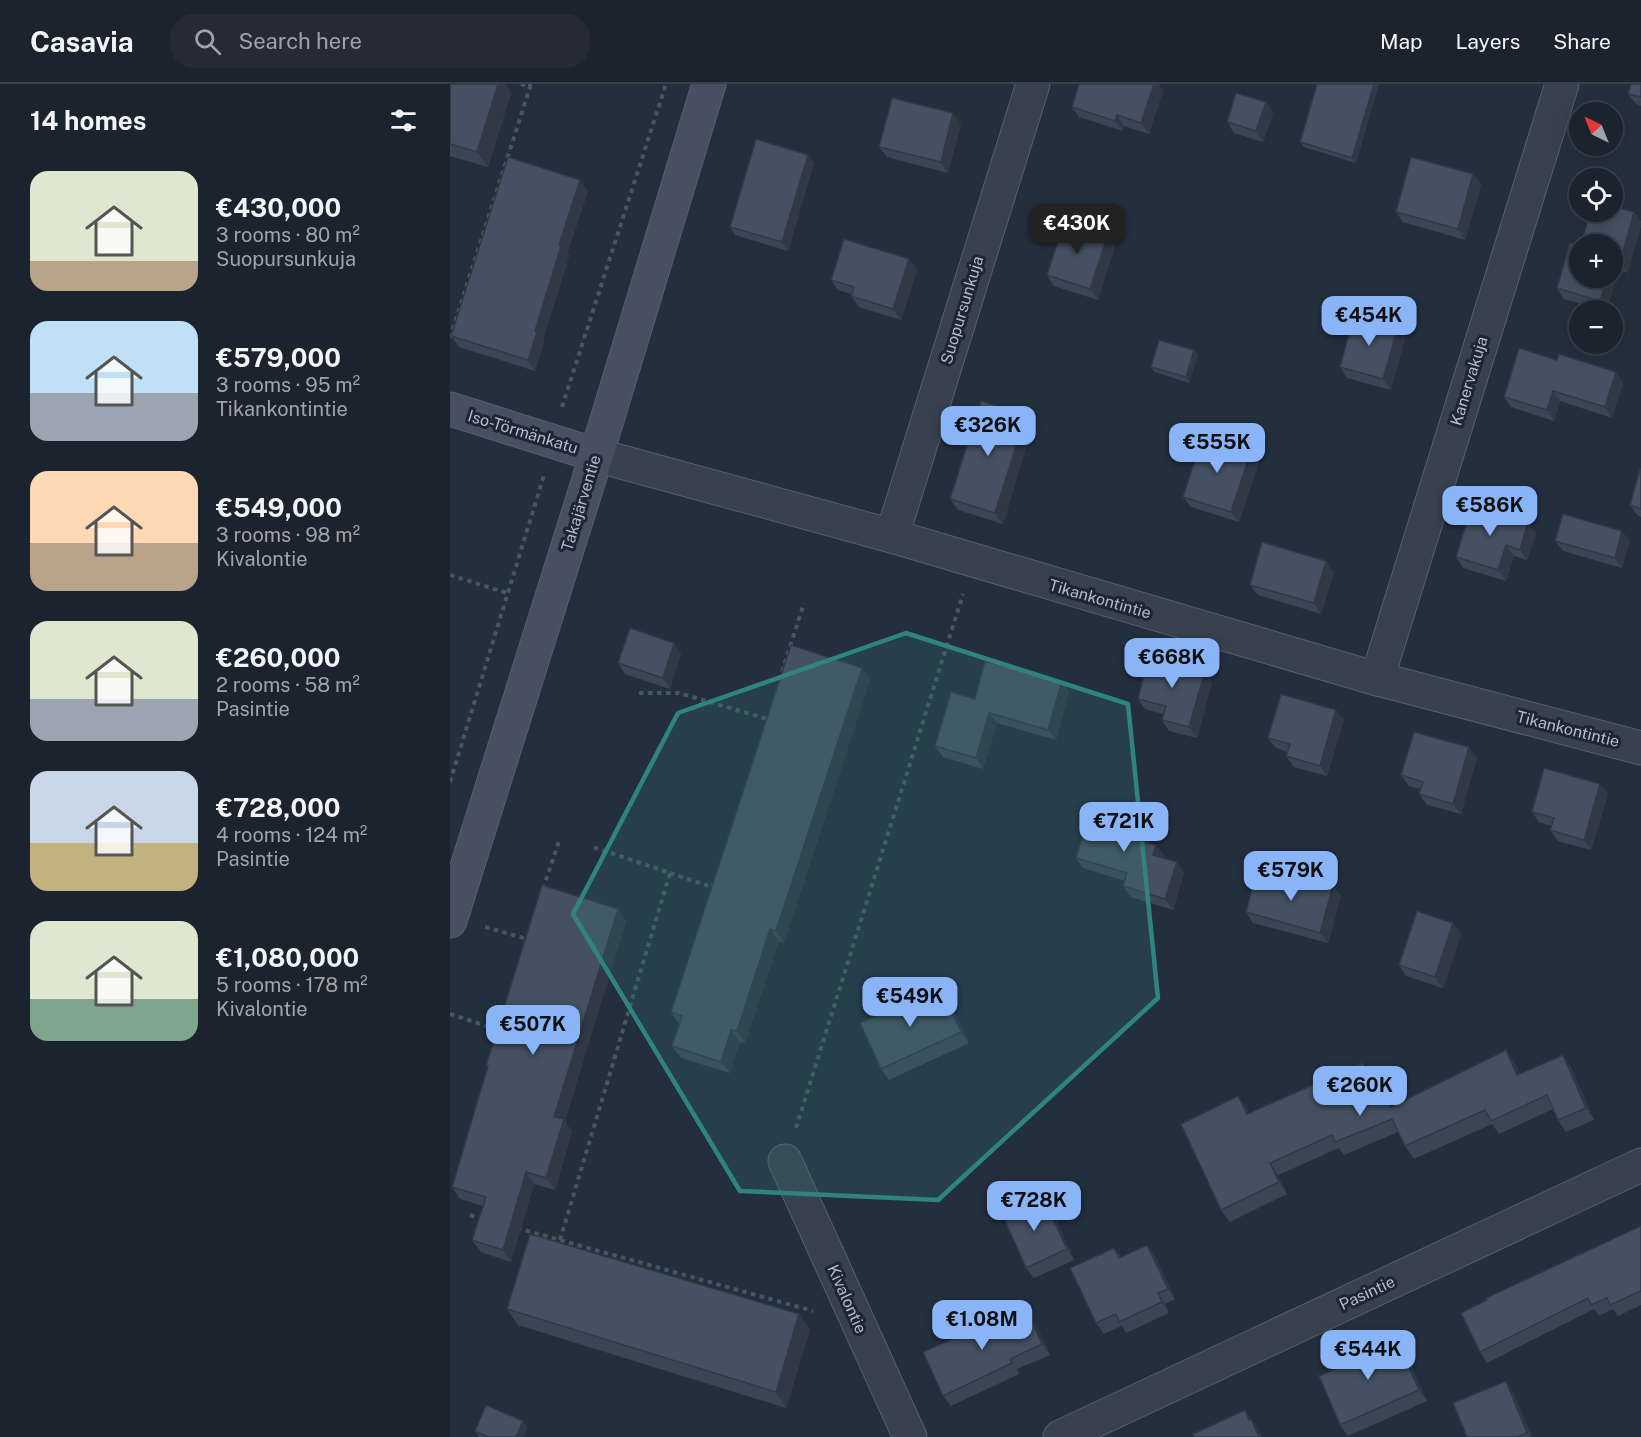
<!DOCTYPE html>
<meta charset="utf-8">
<style>
:root{--surface:#1b232e;--page:#242b36;--text:#f1f3f6;--muted:#a0a4aa;--line:#39404a;--accent:#8ab4f8}
body{margin:0;font-family:"Public Sans",sans-serif;background:var(--page);color:var(--text);height:100vh;display:flex;flex-direction:column;font-size:22px;white-space:nowrap}
*{box-sizing:border-box;margin:0}
p{font-size:20px;color:var(--muted)}
.icon{flex:none;width:33px;height:33px;fill:none;stroke:currentColor;stroke-width:2;stroke-linecap:round;stroke-linejoin:round}
.map{position:relative;flex:1;overflow:hidden}
.sheet{display:flex;flex-direction:column;background:var(--surface);width:450px}
.sheet>*{flex:none}
.needle{width:39px;rotate:317deg}
.tools{position:absolute;left:1119px;top:18px;display:grid;gap:12px}
.tools a{display:grid;place-items:center;width:54px;height:54px;border-radius:50%;background:var(--surface);box-shadow:0 3px 15px #0003,0 0 0 2px var(--line);font-size:30px}
.price{position:absolute;translate:-50% -51px;padding:0 14px;border-radius:12px;background:var(--accent);color:#111;font-size:20px;line-height:39px;filter:drop-shadow(0 2px 3px #0008)}
.price::after{content:'';position:absolute;left:50%;top:36px;width:18px;height:14px;margin-left:-9px;background:inherit;clip-path:polygon(0 0,100% 0,50% 100%)}
.price.current{background:#222;color:#fff}
ul{padding:0;list-style:none}
li{display:flex;align-items:center;gap:18px;height:150px;padding:0 30px}
li span{display:grid;place-items:center;flex:none;width:168px;height:120px;border-radius:18px;color:#555}
li>.icon{margin-inline-start:auto}
span .icon{width:72px;height:72px;fill:#fffc;stroke-width:1}
li b{font-size:26px}
h2{display:flex;justify-content:space-between;align-items:center;height:72px;padding:0 30px;font-size:26px}
header{display:flex;align-items:center;gap:36px;box-sizing:border-box;height:84px;padding:0 30px;background:var(--surface);border-bottom:2px solid var(--line)}
header strong{font-size:28px}
nav{display:flex;gap:33px;margin-inline-start:auto;font-size:21px}
.search{width:420px;height:54px;background:var(--page);display:flex;align-items:center;gap:15px;box-sizing:border-box;padding:0 21px;border-radius:24px;color:var(--muted);font-size:22px}
main{display:flex;flex:1;min-height:0}
.map>svg:first-child{display:block}
.lines{fill:none;stroke-linecap:round;stroke-linejoin:round}
.street-casing{stroke:#565f6c;stroke-width:35}
.secondary-casing{stroke:#565f6c;stroke-width:35}
.path{stroke:#44595c;stroke-width:4;stroke-dasharray:4.5 4.5;stroke-linecap:butt}
.street{stroke:#38414e;stroke-width:33}
.secondary{stroke:#465061;stroke-width:33}
.wall{fill:#3b4654}
.shaded-wall{fill:#303945}
.building{fill:#455162;stroke:#303945;stroke-width:1.5}
.marked{fill:#308480;fill-opacity:0.2;stroke:#308480;stroke-width:4.5;stroke-linejoin:round}
.labels{text-anchor:middle;dominant-baseline:central;stroke-width:6;stroke-linejoin:round;paint-order:stroke}
.street-label{font-size:16px;fill:#b4bcc9;stroke:#1d2633}
</style>
<header>
<strong>Casavia</strong>
<div class="search"><svg class="icon" aria-label="search" viewBox="0 0 24 24"><circle cx="10" cy="10" r="6"/><path d="M15 15l6 6"/></svg>Search here</div>
<nav><a>Map</a><a>Layers</a><a>Share</a></nav>
</header>
<main>
<section class="sheet">
<h2>14 homes<svg class="icon" aria-label="filters" viewBox="0 0 24 24"><path d="M4 7h16M4 17h16"/><circle cx="9" cy="7" r="2"/><circle cx="15" cy="17" r="2"/></svg></h2>
<ul>
<li><span style="background:linear-gradient(#dfe7d0 75%,#b9a48a 0)"><svg class="icon" aria-label="home" viewBox="0 0 24 24"><path d="M3 11l9-7 9 7M6 9v11h12V9"/></svg></span><div><b>€430,000</b><p>3 rooms · 80 m²</p><p>Suopursunkuja</p></div></li>
<li><span style="background:linear-gradient(#bfe0f5 60%,#9aa5b1 0)"><svg class="icon" aria-label="home" viewBox="0 0 24 24"><path d="M3 11l9-7 9 7M6 9v11h12V9"/></svg></span><div><b>€579,000</b><p>3 rooms · 95 m²</p><p>Tikankontintie</p></div></li>
<li><span style="background:linear-gradient(#ffd9b3 60%,#b9a48a 0)"><svg class="icon" aria-label="home" viewBox="0 0 24 24"><path d="M3 11l9-7 9 7M6 9v11h12V9"/></svg></span><div><b>€549,000</b><p>3 rooms · 98 m²</p><p>Kivalontie</p></div></li>
<li><span style="background:linear-gradient(#dfe7d0 65%,#9aa5b1 0)"><svg class="icon" aria-label="home" viewBox="0 0 24 24"><path d="M3 11l9-7 9 7M6 9v11h12V9"/></svg></span><div><b>€260,000</b><p>2 rooms · 58 m²</p><p>Pasintie</p></div></li>
<li><span style="background:linear-gradient(#c9d6e8 60%,#c2b280 0)"><svg class="icon" aria-label="home" viewBox="0 0 24 24"><path d="M3 11l9-7 9 7M6 9v11h12V9"/></svg></span><div><b>€728,000</b><p>4 rooms · 124 m²</p><p>Pasintie</p></div></li>
<li><span style="background:linear-gradient(#dfe7d0 65%,#7fa58c 0)"><svg class="icon" aria-label="home" viewBox="0 0 24 24"><path d="M3 11l9-7 9 7M6 9v11h12V9"/></svg></span><div><b>€1,080,000</b><p>5 rooms · 178 m²</p><p>Kivalontie</p></div></li>
</ul>
</section>
<div class="map">
<svg width="1191" height="1353" viewBox="0 0 1191 1353">
<rect width="100%" height="100%" fill="#242f3e"/>
<g class="lines">
<g class="street-casing">
<g id="street">
<path d="M146 371 442 452 917 592 1191 664"/>
<path d="M442 452 583 0"/>
<path d="M927 595 1112 0"/>
<path d="M335 1077 460 1353"/>
<path d="M610 1353 1191 1081"/>
</g>
</g>
<g class="secondary-casing">
<g id="secondary">
<path d="M0 325 146 371"/>
<path d="M0 837 136 405 259 0"/>
</g>
</g>
<g class="path">
<path d="M71 0 80 3V0"/>
<path d="M0 254 80 3"/>
<path d="M112 323 216 0"/>
<path d="M0 491 57 509"/>
<path d="M332 588 354 519"/>
<path d="M189 609H229L317 635"/>
<path d="M0 698 94 391"/>
<path d="M220 789 262 803 263 800"/>
<path d="M93 805 110 754"/>
<path d="M35 843 77 855"/>
<path d="M0 930 49 946V944"/>
<path d="M346 1044 513 510"/>
<path d="M20 1131 34 1135"/>
<path d="M67 1144 363 1227"/>
<path d="M110 1156 220 789 140 762"/>
</g>
<use href="#street" class="street"/>
<use href="#secondary" class="secondary"/>
</g>
<g class="wall">
<path d="M0 0H55L61 9 38 83 0 72Z"/>
<path d="M867 0H929L906 79 854 63 850 58Z"/>
<path d="M1191 0V22L1186 20 1178 10Z"/>
<path d="M713 6 699 50 674 42 673 47 629 33 622 23Z"/>
<path d="M823 29 813 58 784 49 777 38Z"/>
<path d="M511 40 498 89 437 73 429 63Z"/>
<path d="M364 79 338 167 285 151 280 143Z"/>
<path d="M1023 90 1031 101 1015 156 953 138 946 128Z"/>
<path d="M138 107 117 170 119 172 93 256 94 258 85 287 9 263 1 252Z"/>
<path d="M1184 128 1191 138V141L1178 189 1169 186 1157 226H1154L1114 215 1107 204 1162 194V160Z"/>
<path d="M665 162 648 216 604 202 597 191Z"/>
<path d="M459 175 467 186 451 236 409 223 401 212 402 210 388 206 381 196Z"/>
<path d="M948 243 955 254 941 306 897 294 890 283Z"/>
<path d="M744 266 748 271 739 299 705 288 701 283Z"/>
<path d="M1107 276 1166 288 1173 299 1162 334 1110 317 1104 337 1061 323 1054 313Z"/>
<path d="M583 341 553 440 508 426 500 415Z"/>
<path d="M801 367 809 378 789 438 741 423 733 413Z"/>
<path d="M1191 385V433L1188 432 1180 421Z"/>
<path d="M1086 449 1077 476 1064 472 1056 497 1013 484 1006 473Z"/>
<path d="M1105 457H1180L1172 484 1113 467Z"/>
<path d="M884 488 871 530 808 511 800 501Z"/>
<path d="M231 569 220 605 175 590 168 579Z"/>
<path d="M412 584 420 596 334 859 329 857 295 959 290 958 280 989 231 974 222 962 229 940 221 928Z"/>
<path d="M612 597 619 608 606 656 547 639 533 685 493 673 485 662 525 615Z"/>
<path d="M762 598 747 654 719 647 712 636 713 630 695 625 688 615Z"/>
<path d="M894 636 877 692 844 683 836 672 838 668 826 664 818 654Z"/>
<path d="M1027 674 1011 730 977 721 969 710 971 705 959 702 951 691Z"/>
<path d="M1150 700 1158 710 1141 766 1108 757 1100 746 1102 742 1089 738 1082 728Z"/>
<path d="M683 739 679 752 706 761 714 771 713 774 734 789 723 826 681 813 673 802 675 797 633 784 626 774Z"/>
<path d="M883 802 891 812 878 859 803 839 796 828 844 804Z"/>
<path d="M168 825 176 837 115 1037 122 1048 105 1106 84 1100 61 1178 31 1168 22 1156 33 1122 10 1115 2 1103 37 984 36 982Z"/>
<path d="M1003 839 1011 850 993 904 956 892 949 881Z"/>
<path d="M497 913 519 959 439 996 431 985Z"/>
<path d="M1065 979 1070 990 1121 983 1144 1036 1116 1048 1108 1036 1103 1025 1049 1050 1042 1040 964 1075 955 1062 948 1048 894 1071 889 1064 828 1091 837 1110 780 1138 771 1126 788 1012 799 1029 921 991 923 996 927 994 936 1007 943 1022Z"/>
<path d="M600 1122 624 1176 584 1194 576 1184Z"/>
<path d="M1191 1142V1221L1168 1232 1163 1225 1149 1232 1144 1225 1037 1279 1030 1268Z"/>
<path d="M697 1161 705 1172 725 1215 715 1220 719 1229 676 1249 672 1242 654 1250 646 1239 664 1164 671 1173Z"/>
<path d="M575 1222 582 1232 600 1271 567 1285 569 1290 501 1322 493 1312Z"/>
<path d="M57 1225 349 1230 360 1246 336 1324 68 1241Z"/>
<path d="M947 1256 954 1266 977 1317 898 1352 890 1341 913 1270Z"/>
<path d="M1056 1297 1063 1308 1082 1353H1017Z"/>
<path d="M77 1343 72 1353H29L25 1347Z"/>
</g>
<g class="shaded-wall">
<path d="M48 0H55L61 9 38 83 27 68Z"/>
<path d="M704 0H709L713 6 699 50 691 39Z"/>
<path d="M924 0H929L906 79 902 74Z"/>
<path d="M816 18 823 29 813 58 806 47Z"/>
<path d="M503 29 511 40 498 89 491 78Z"/>
<path d="M667 31 674 42 673 47 665 37Z"/>
<path d="M358 71 364 79 338 167 332 158Z"/>
<path d="M1023 90 1031 101 1015 156 1008 145Z"/>
<path d="M130 96 138 107 117 170 119 172 93 256 94 258 85 287 78 276 85 247 109 161Z"/>
<path d="M1184 128 1191 138V141L1178 189 1170 178Z"/>
<path d="M658 151 665 162 648 216 640 205Z"/>
<path d="M459 175 467 186 451 236 443 225Z"/>
<path d="M1162 177 1169 186 1157 226H1156L1150 217 1157 194H1162Z"/>
<path d="M948 243 955 254 941 306 933 295Z"/>
<path d="M744 266 748 271 739 299 736 293Z"/>
<path d="M1166 288 1173 299 1162 334 1155 323Z"/>
<path d="M1103 307 1110 317 1104 337 1097 326Z"/>
<path d="M576 331 583 341 553 440 545 429Z"/>
<path d="M801 367 809 378 789 438 781 428Z"/>
<path d="M1078 438 1086 449 1077 476 1070 466Z"/>
<path d="M1172 447 1180 457 1172 484 1165 474Z"/>
<path d="M1056 461 1064 472 1056 497 1048 486Z"/>
<path d="M876 477 884 488 871 530 864 519Z"/>
<path d="M224 559 231 569 220 605 213 594Z"/>
<path d="M412 584 420 596 334 859 326 847Z"/>
<path d="M755 587 762 598 747 654 739 643Z"/>
<path d="M612 597 619 608 606 656 598 646Z"/>
<path d="M886 626 894 636 877 692 870 682Z"/>
<path d="M539 629 547 639 533 685 526 674Z"/>
<path d="M1019 663 1027 674 1011 730 1003 720Z"/>
<path d="M1150 700 1158 710 1141 766 1134 756Z"/>
<path d="M675 728 683 739 676 760 669 749Z"/>
<path d="M706 761 714 771 711 781 703 771Z"/>
<path d="M727 778 734 789 723 826 715 815Z"/>
<path d="M883 802 891 812 878 859 870 849Z"/>
<path d="M168 825 176 837 115 1037 122 1048 105 1106 96 1094 104 1033Z"/>
<path d="M1003 839 1011 850 993 904 985 893Z"/>
<path d="M320 845 329 857 295 959 287 947Z"/>
<path d="M490 902 497 913 519 959 511 948Z"/>
<path d="M281 946 290 958 280 989 271 978Z"/>
<path d="M1056 966 1065 979 1076 1003 1067 991Z"/>
<path d="M1113 971 1121 983 1144 1036 1136 1024Z"/>
<path d="M913 979 921 991 929 1009 921 997Z"/>
<path d="M927 994 936 1007 949 1036 941 1023Z"/>
<path d="M788 1012 797 1025 805 1043 797 1030Z"/>
<path d="M820 1079 828 1091 837 1110 829 1098Z"/>
<path d="M76 1088 84 1100 61 1178 53 1166Z"/>
<path d="M592 1111 600 1122 624 1176 617 1165Z"/>
<path d="M697 1161 705 1172 725 1215 718 1205Z"/>
<path d="M708 1209 715 1220 719 1229 712 1218Z"/>
<path d="M575 1222 582 1232 600 1271 592 1260Z"/>
<path d="M349 1230 360 1246 336 1324 326 1308Z"/>
<path d="M947 1256 954 1266 977 1317 969 1306Z"/>
<path d="M1056 1297 1063 1308 1082 1353H1080L1077 1349Z"/>
<path d="M795 1326 809 1346 812 1353H809Z"/>
<path d="M73 1337 77 1343 72 1353H66Z"/>
</g>
<g class="building">
<path d="M0 0H48L27 68 0 60Z"/>
<path d="M629 0H704L691 39 667 31 665 37 622 23Z"/>
<path d="M867 0H924L902 74 850 58Z"/>
<path d="M1181 0H1191V13L1178 10Z"/>
<path d="M786 9 816 18 806 47 777 38Z"/>
<path d="M442 14 503 29 491 78 429 63Z"/>
<path d="M306 55 358 71 332 158 280 143Z"/>
<path d="M58 73 130 96 109 161 111 162 85 247 87 248 78 276 1 252Z"/>
<path d="M961 73 1023 90 1008 145 946 128Z"/>
<path d="M1162 122 1184 128 1170 178 1162 176V160H1131L1140 128H1162Z"/>
<path d="M614 138 658 151 640 205 597 191Z"/>
<path d="M394 155 459 175 443 225 401 212 404 203 381 196Z"/>
<path d="M1120 159 1130 162V194H1157L1150 217 1107 204Z"/>
<path d="M904 231 948 243 933 295 890 283Z"/>
<path d="M709 256 744 266 736 293 701 283Z"/>
<path d="M1069 264 1107 276 1109 270 1166 288 1155 323 1103 307 1097 326 1054 313Z"/>
<path d="M531 317 576 331 545 429 500 415Z"/>
<path d="M753 351 801 367 781 428 733 413Z"/>
<path d="M1190 385H1191V425L1180 421Z"/>
<path d="M1022 420 1078 438 1070 466 1056 461 1048 486 1006 473Z"/>
<path d="M1113 430 1172 447 1165 474 1105 457Z"/>
<path d="M812 458 876 477 864 519 800 501Z"/>
<path d="M180 544 224 559 213 594 168 579Z"/>
<path d="M341 561 412 584 326 847 320 845 287 947 281 946 271 978 222 962 232 932 221 928Z"/>
<path d="M699 571 755 587 739 643 712 636 716 622 688 615Z"/>
<path d="M535 577 612 597 598 646 539 629 526 674 485 662 501 608 525 615Z"/>
<path d="M831 610 886 626 870 682 836 672 840 660 818 654Z"/>
<path d="M964 648 1019 663 1003 720 969 710 973 698 951 691Z"/>
<path d="M1094 684 1150 700 1134 756 1100 746 1104 734 1082 728Z"/>
<path d="M643 718 675 728 669 749 706 761 703 771 727 778 715 815 673 802 677 789 626 774Z"/>
<path d="M847 792 883 802 870 849 796 828 805 793 844 804Z"/>
<path d="M92 801 168 825 104 1033 114 1035 96 1094 76 1088 53 1166 22 1156 36 1113 2 1103 38 982H36Z"/>
<path d="M967 827 1003 839 985 893 949 881Z"/>
<path d="M490 902 511 948 431 985 410 939Z"/>
<path d="M1056 966 1067 991 1113 971 1136 1024 1108 1036 1097 1011 1041 1037 1035 1026 955 1062 942 1035 885 1058 882 1051 820 1079 829 1098 771 1126 731 1040 788 1012 797 1030 913 979 921 997 927 994 941 1023Z"/>
<path d="M592 1111 617 1165 576 1184 552 1130Z"/>
<path d="M1191 1142V1207L1160 1221 1157 1214 1141 1221 1138 1214 1030 1268 1011 1229 1037 1216 1036 1214Z"/>
<path d="M80 1150 349 1230 326 1308 57 1225Z"/>
<path d="M697 1161 718 1205 708 1209 712 1218 669 1238 666 1230 646 1239 620 1184 664 1164 669 1174Z"/>
<path d="M575 1222 592 1260 560 1275 562 1279 493 1312 473 1268Z"/>
<path d="M947 1256 969 1306 890 1341 869 1292 885 1285 881 1276 908 1264 912 1271Z"/>
<path d="M1056 1297 1077 1349 1067 1353H1017L1003 1319Z"/>
<path d="M36 1321 73 1337 66 1353H38L25 1347Z"/>
<path d="M795 1326 799 1336 801 1335 809 1353H744L743 1350Z"/>
</g>
<path class="marked" d="M456 549 678 620 708 914 488 1116 290 1107 123 830 228 629Z"/>
<g class="labels">
<g class="street-label">
<text transform="translate(512 226) rotate(-73)">Suopursunkuja</text>
<text transform="translate(1019 297) rotate(-73)">Kanervakuja</text>
<text transform="translate(73 348) rotate(17)">Iso-Törmänkatu</text>
<text transform="translate(131 419) rotate(-73)">Takajärventie</text>
<text transform="translate(650 515) rotate(16)">Tikankontintie</text>
<text transform="translate(1118 645) rotate(14)">Tikankontintie</text>
<text transform="translate(917 1209) rotate(-25)">Pasintie</text>
<text transform="translate(397 1215) rotate(66)">Kivalontie</text>
</g>
</g>
</svg>
<div class="tools">
<a><svg class="needle" viewBox="-14 -14 28 28"><path d="M0-13l5 13h-10z" fill="#e53935"/><path d="M0 13l5-13h-10z" fill="#a0a4aa"/></svg></a>
<a><svg class="icon" aria-label="locate" viewBox="0 0 24 24"><circle cx="12" cy="12" r="6"/><path d="M12 2v4M12 18v4M2 12h4M18 12h4"/></svg></a>
<a>+</a>
<a>−</a>
</div>
<b class="price current" style="left:627px;top:171px">€430K</b>
<b class="price" style="left:919px;top:263px">€454K</b>
<b class="price" style="left:538px;top:373px">€326K</b>
<b class="price" style="left:767px;top:390px">€555K</b>
<b class="price" style="left:1040px;top:453px">€586K</b>
<b class="price" style="left:722px;top:605px">€668K</b>
<b class="price" style="left:674px;top:769px">€721K</b>
<b class="price" style="left:841px;top:818px">€579K</b>
<b class="price" style="left:460px;top:944px">€549K</b>
<b class="price" style="left:83px;top:972px">€507K</b>
<b class="price" style="left:910px;top:1033px">€260K</b>
<b class="price" style="left:584px;top:1148px">€728K</b>
<b class="price" style="left:532px;top:1267px">€1.08M</b>
<b class="price" style="left:918px;top:1297px">€544K</b>
</div>
</main>
